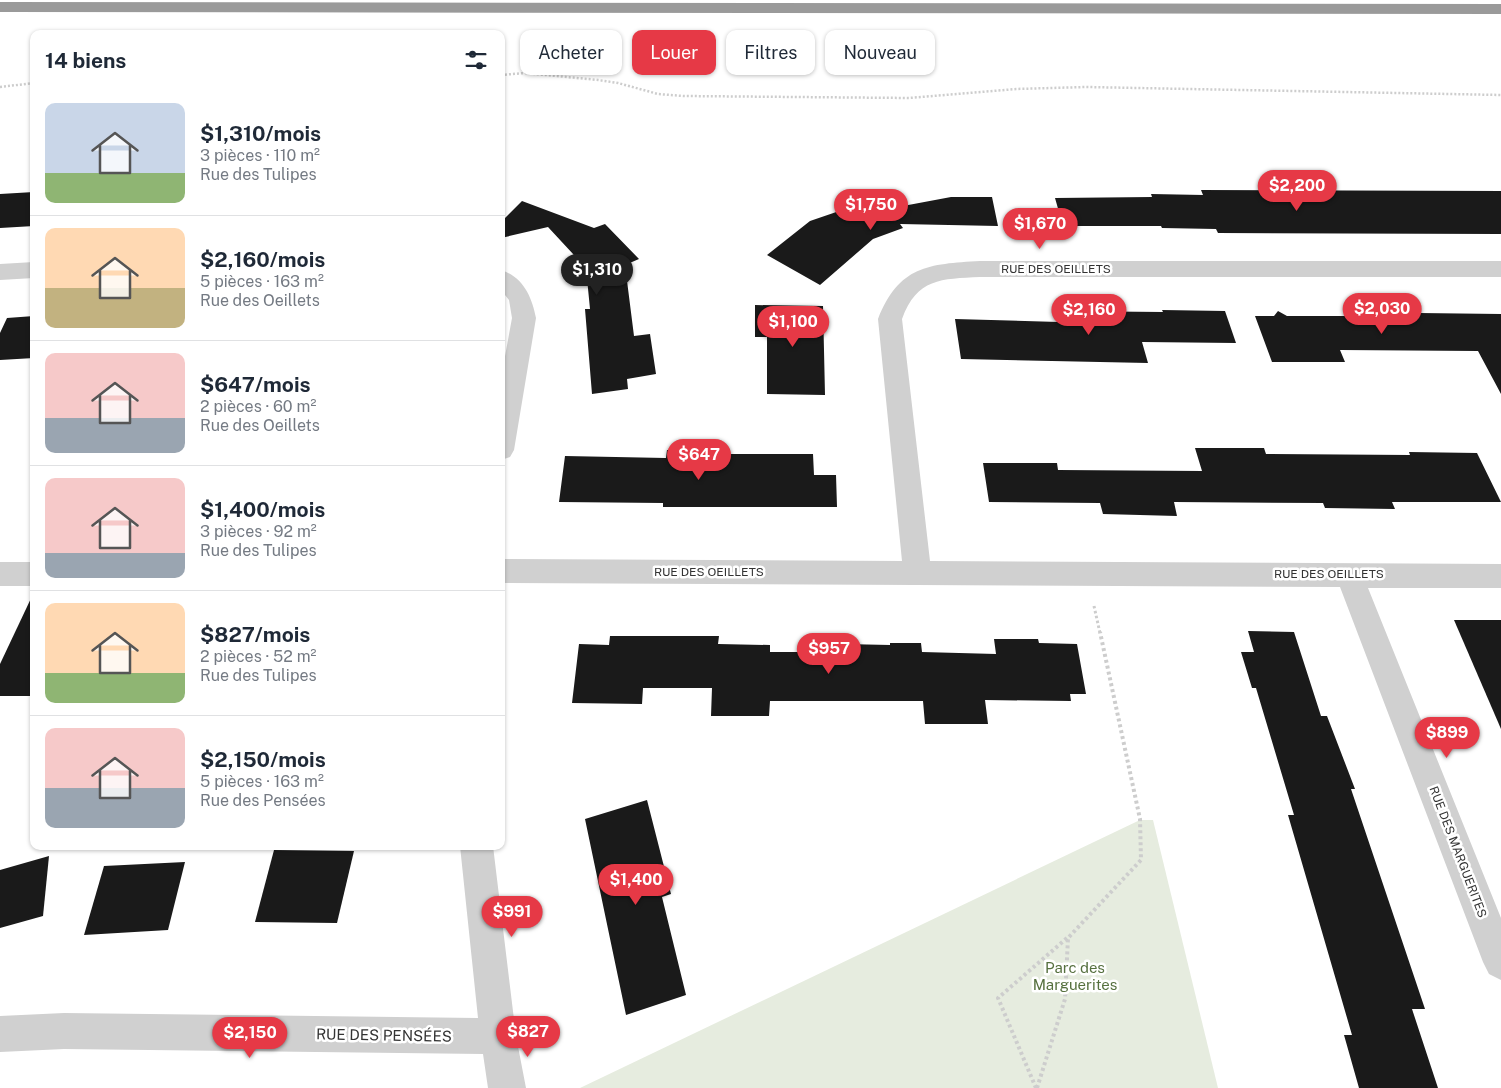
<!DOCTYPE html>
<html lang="fr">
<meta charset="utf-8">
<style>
:root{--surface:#fff;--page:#f6f6f7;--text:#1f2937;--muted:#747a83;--line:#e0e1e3;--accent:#e63946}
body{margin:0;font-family:"Public Sans",sans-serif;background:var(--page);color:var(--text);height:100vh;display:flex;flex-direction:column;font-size:19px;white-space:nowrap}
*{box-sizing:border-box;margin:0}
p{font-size:16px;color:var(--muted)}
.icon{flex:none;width:28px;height:28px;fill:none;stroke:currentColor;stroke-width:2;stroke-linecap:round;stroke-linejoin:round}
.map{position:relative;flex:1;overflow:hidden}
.panel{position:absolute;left:30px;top:30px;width:475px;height:820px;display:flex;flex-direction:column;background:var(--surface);border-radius:10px;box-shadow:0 1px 4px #0004}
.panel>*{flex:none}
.guide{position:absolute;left:520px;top:30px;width:475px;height:45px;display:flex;gap:10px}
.price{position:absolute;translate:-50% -42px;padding:0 11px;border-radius:18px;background:var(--accent);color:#fff;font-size:16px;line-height:32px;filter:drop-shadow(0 1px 2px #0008)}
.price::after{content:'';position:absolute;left:50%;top:30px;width:15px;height:11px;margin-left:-8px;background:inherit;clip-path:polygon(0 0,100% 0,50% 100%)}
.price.active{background:#222;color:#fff}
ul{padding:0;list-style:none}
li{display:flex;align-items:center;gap:15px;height:125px;padding:0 15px}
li+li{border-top:1px solid var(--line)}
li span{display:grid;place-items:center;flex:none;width:140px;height:100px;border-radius:10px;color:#555}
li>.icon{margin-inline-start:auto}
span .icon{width:60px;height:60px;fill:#fffc;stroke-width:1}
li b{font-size:21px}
h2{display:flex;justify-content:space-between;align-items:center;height:60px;padding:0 15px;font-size:21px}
.tag{padding:0 18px;border-radius:10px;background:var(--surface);box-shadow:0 1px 4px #0004;font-size:18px;line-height:45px}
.tag.active{background:var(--accent);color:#fff}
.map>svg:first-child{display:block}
.green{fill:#e6ecdf}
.building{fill:#1a1a1a}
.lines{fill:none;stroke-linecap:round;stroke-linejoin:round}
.path-far2{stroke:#cdcdcd;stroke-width:2.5;stroke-dasharray:2 2;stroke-linecap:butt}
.path-far1{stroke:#cdcdcd;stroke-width:3;stroke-dasharray:2.5 2.5;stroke-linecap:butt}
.path{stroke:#cdcdcd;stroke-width:4;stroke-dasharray:3 3;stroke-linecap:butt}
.minor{fill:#d0d0d0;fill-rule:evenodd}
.highway{fill:#9a9a9a;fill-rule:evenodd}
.labels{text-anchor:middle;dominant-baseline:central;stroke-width:5;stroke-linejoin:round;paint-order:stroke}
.street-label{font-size:12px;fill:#333;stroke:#fff}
.near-park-label{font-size:15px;fill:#56703f;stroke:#fff}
.near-street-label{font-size:15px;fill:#333;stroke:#fff}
</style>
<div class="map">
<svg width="1501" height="1088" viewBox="0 0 1501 1088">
<rect width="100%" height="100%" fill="#fff"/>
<path class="green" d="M1140 820H1153L1218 1088H580Z"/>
<g class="building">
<path d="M1201 190 1501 191V234L1218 233 1216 229 1162 228 1161 226H1063L1055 198 1152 197 1151 194 1203 195Z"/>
<path d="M34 192V226L0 228V194Z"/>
<path d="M951 197H992L998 226 900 224 903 228 873 239 820 285 767 255 810 221 848 208 850 210 879 199 887 209Z"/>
<path d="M522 201 594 228 605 224 639 259 625 265 634 336 650 334 656 374 627 379 628 389 592 394 585 309H590L586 268 548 227 501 238V222Z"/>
<path d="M755 305 823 306 825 395 767 394V337H755Z"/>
<path d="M1357 309 1417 310 1419 313 1501 314V394L1478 351 1340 350 1345 362H1272L1255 316H1274L1278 311 1287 316H1360Z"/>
<path d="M1162 310 1225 311 1236 343 1142 342 1148 363 961 359 955 319 1059 322 1057 311 1163 312Z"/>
<path d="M34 316V358L0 360V333L7 318Z"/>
<path d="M1195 448H1264L1266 454 1410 455 1409 452 1477 453 1501 502H1392L1395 509 1325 508 1323 503 1174 502 1177 516 1103 514 1100 503 989 502 983 463H1057L1058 470 1202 471Z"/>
<path d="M667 450 721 451 720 454H813L814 475H836L837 507H663V503L559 502 565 456 666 458Z"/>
<path d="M34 592V696H0V664Z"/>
<path d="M1454 620H1501V729Z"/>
<path d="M1248 631 1294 632 1321 716H1327L1355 789H1351L1425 1009H1412L1438 1088H1359L1344 1035H1352L1288 815H1294L1256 688H1252L1241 652H1254Z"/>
<path d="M610 636H719L718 644 770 645V652H845L844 644 890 645V643H921L922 652 996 654 994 639H1038L1039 643 1077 644 1086 694H1070L1071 701 985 700 988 724H925L923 701H770L769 716H711L712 688H643L642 704 572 703 579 644 609 645Z"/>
<path d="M647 800 671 894 662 897 686 995 626 1015 585 819Z"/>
<path d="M274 850 354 851 337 923 255 922Z"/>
<path d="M49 856 43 916 0 928V870Z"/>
<path d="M185 862 168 930 84 935 104 866Z"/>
</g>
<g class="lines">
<g class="path-far2">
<path d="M501 75 525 73 598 80 618 83 658 94 683 96 909 98 1016 89 1086 87 1501 95"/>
<path d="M0 87 34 83"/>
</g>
<path class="path-far1" d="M1094 606 1100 633"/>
<g class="path">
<path d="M1036 1088 998 998 1067 938"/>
<path d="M1037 1088 1065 999 1068 938 1141 860 1140 819 1100 632"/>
</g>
<g class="minor">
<path d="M980 261H1501V277H980C941 279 917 278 902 319L930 561 1501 564V588H1368L1501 918V980L1489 974 1483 962 1340 587 501 583V559L902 561 878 319C899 266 928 264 980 261Z"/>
<path d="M34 262V278L0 280V264Z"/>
<path d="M501 270C523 277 532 297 536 318L514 450 510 457 501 460V378L512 318 509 300 501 290Z"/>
<rect x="0" y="562" width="34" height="24"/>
<path d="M460 846H493L516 1036 526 1088H488L483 1054 64 1049 0 1052V1016L64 1013 478 1018Z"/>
</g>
<path class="highway" d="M0 2 1501 4V14L0 12Z"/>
</g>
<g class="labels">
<g class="street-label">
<text x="1056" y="269">RUE DES OEILLETS</text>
<text x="709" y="572">RUE DES OEILLETS</text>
<text x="1329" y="574">RUE DES OEILLETS</text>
<text transform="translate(1458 852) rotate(69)">RUE DES MARGUERITES</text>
</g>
<g class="near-park-label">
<text x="1075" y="967">Parc des<tspan x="1075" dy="17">Marguerites</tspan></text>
</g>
<g class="near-street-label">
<text transform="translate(384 1035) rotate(1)">RUE DES PENSÉES</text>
</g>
</g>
</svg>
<b class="price" style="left:1297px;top:212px">$2,200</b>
<b class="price" style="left:871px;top:231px">$1,750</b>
<b class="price" style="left:1040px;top:250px">$1,670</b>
<b class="price active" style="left:597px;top:296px">$1,310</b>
<b class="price" style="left:1382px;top:335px">$2,030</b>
<b class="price" style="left:1089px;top:336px">$2,160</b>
<b class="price" style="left:793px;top:348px">$1,100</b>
<b class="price" style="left:699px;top:481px">$647</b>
<b class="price" style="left:829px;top:675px">$957</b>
<b class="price" style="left:1447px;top:759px">$899</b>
<b class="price" style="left:636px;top:906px">$1,400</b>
<b class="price" style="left:512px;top:938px">$991</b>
<b class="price" style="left:528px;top:1058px">$827</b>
<b class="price" style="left:250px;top:1059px">$2,150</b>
<div class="guide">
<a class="tag">Acheter</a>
<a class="tag active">Louer</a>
<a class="tag">Filtres</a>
<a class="tag">Nouveau</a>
</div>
<section class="panel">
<h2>14 biens<svg class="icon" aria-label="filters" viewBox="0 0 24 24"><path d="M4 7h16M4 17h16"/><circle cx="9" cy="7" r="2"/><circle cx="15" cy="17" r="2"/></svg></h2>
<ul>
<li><span style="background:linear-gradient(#c9d6e8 70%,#8fb573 0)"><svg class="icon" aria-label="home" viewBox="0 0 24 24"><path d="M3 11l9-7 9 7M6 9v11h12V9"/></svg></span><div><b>$1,310/mois</b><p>3 pièces · 110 m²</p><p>Rue des Tulipes</p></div></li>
<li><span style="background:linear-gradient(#ffd9b3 60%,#c2b280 0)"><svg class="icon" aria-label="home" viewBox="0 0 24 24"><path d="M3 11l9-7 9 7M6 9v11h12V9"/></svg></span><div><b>$2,160/mois</b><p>5 pièces · 163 m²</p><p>Rue des Oeillets</p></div></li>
<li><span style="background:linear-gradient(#f6c9c9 65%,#9aa5b1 0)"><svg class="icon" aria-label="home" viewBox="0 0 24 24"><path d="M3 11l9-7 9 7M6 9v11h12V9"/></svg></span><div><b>$647/mois</b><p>2 pièces · 60 m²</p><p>Rue des Oeillets</p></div></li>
<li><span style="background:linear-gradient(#f6c9c9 75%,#9aa5b1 0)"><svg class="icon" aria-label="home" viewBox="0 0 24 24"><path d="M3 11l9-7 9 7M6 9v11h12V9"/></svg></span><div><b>$1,400/mois</b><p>3 pièces · 92 m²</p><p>Rue des Tulipes</p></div></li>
<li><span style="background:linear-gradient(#ffd9b3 70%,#8fb573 0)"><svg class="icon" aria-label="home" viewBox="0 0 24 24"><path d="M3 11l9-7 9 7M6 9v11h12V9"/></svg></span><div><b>$827/mois</b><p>2 pièces · 52 m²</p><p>Rue des Tulipes</p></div></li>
<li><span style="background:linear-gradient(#f6c9c9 60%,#9aa5b1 0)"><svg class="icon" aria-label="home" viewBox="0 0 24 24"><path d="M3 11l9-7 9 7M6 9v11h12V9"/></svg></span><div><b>$2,150/mois</b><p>5 pièces · 163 m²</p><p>Rue des Pensées</p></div></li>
</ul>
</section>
</div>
